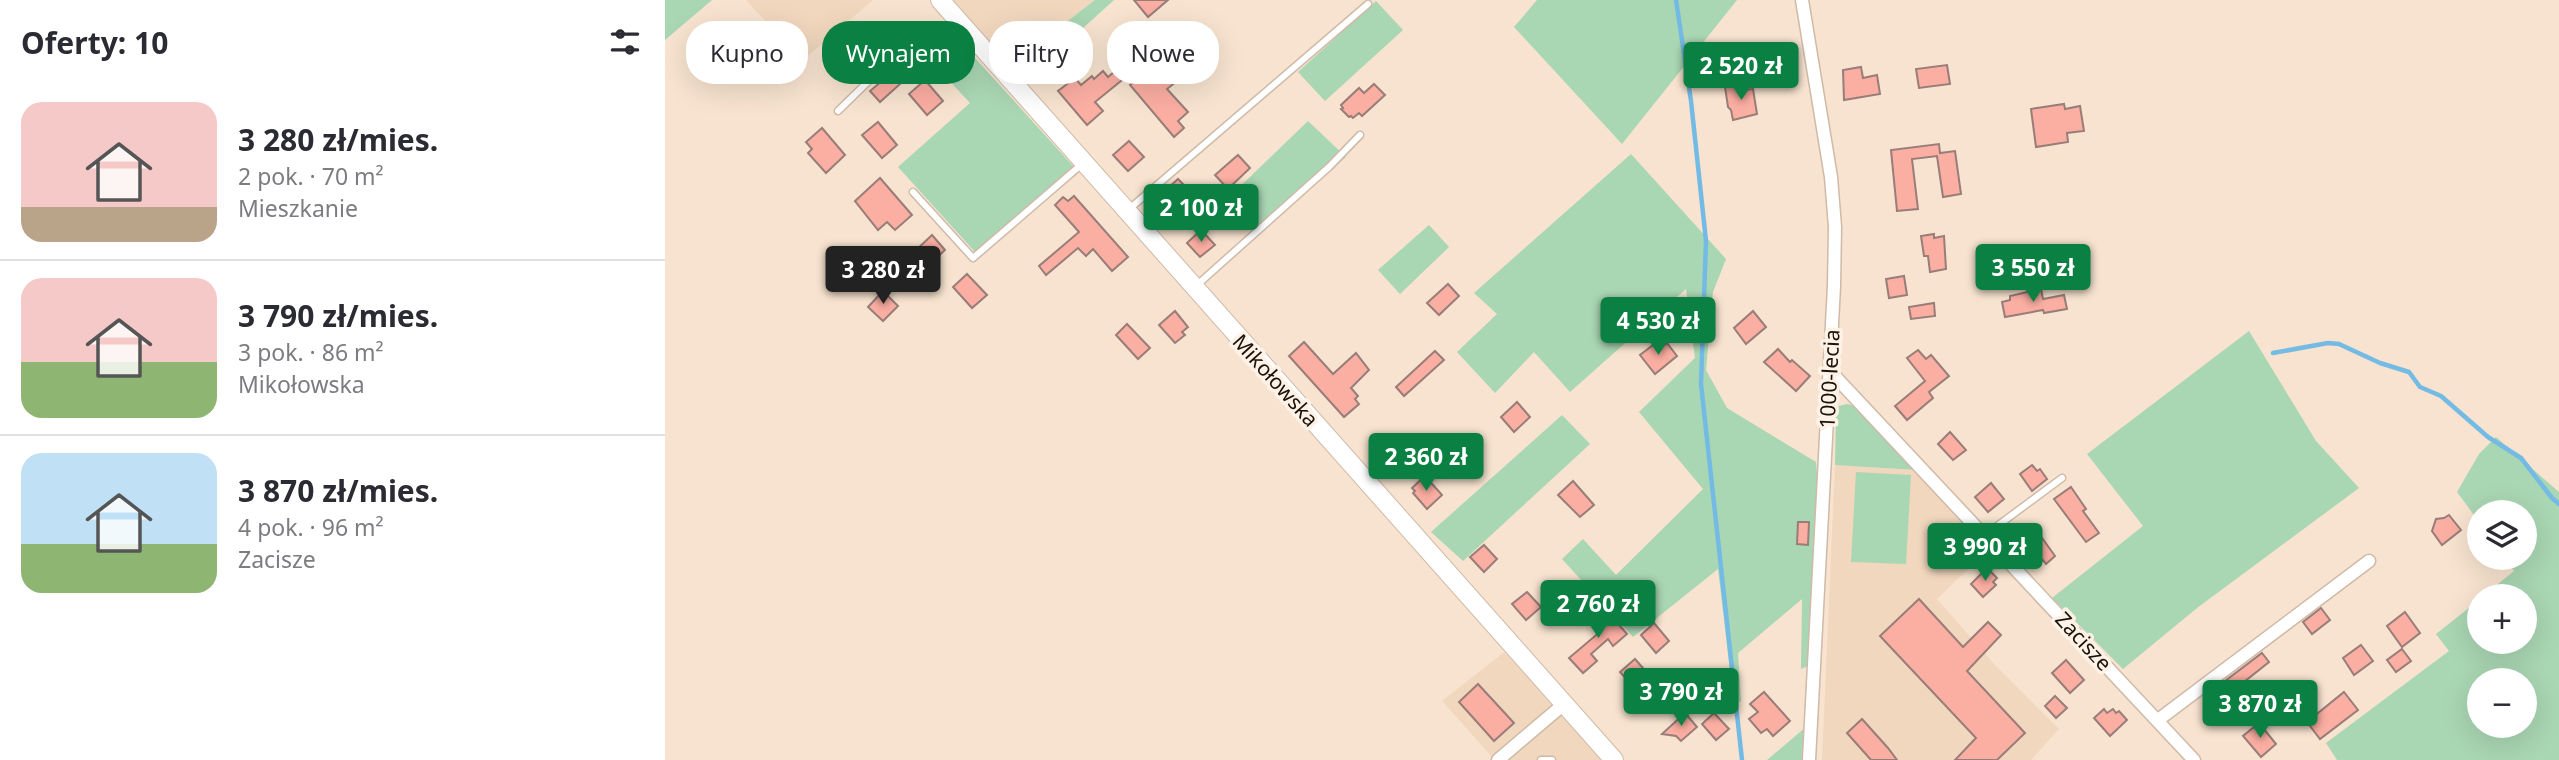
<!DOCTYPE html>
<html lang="pl">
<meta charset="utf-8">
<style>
:root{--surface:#fff;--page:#f2f2f3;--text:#2b2b33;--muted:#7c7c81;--line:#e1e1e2;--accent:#0b8043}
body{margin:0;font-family:"Noto Sans",sans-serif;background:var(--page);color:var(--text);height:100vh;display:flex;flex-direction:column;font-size:26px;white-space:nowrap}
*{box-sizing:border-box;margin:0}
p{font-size:23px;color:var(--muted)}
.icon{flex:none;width:38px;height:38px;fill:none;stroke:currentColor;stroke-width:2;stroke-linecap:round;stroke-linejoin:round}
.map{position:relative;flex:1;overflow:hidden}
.drawer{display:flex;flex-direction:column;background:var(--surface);width:665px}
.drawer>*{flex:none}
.top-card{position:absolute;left:21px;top:21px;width:665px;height:63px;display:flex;gap:14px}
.fabs{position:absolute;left:1802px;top:500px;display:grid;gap:14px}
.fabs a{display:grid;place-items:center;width:70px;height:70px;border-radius:50%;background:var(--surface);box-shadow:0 7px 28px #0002;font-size:35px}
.price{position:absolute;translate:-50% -60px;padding:0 16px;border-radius:7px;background:var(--accent);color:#fff;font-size:23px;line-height:46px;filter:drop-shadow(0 2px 4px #0008)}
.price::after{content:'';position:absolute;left:50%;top:42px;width:21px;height:16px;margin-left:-10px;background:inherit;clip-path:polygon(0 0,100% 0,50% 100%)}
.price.on{background:#222;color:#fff}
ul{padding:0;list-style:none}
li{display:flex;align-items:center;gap:21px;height:175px;padding:0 21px}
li+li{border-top:2px solid var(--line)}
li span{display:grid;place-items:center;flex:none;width:196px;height:140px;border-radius:21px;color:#555}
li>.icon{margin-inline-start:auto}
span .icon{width:84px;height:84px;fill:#fffc;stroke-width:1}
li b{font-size:30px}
h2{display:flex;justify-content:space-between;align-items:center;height:84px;padding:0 21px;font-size:30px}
.pill{padding:0 24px;border-radius:28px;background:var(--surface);box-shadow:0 7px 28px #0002;font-size:24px;line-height:63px}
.pill.on{background:var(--accent);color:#fff}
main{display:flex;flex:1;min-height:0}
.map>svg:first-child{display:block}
.built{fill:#f1d7be}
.green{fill:#a9d6b3;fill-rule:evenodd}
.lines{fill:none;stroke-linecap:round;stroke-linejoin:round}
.stream{stroke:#73bbe4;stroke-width:4.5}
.building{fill:#fbaea2;stroke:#987d78;stroke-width:2}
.lane-casing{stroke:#cebaa7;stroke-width:9}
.street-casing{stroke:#cebaa7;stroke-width:15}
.secondary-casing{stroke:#cebaa7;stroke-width:20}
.lane{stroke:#fff;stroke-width:6}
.street{stroke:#fff;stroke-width:12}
.secondary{stroke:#fff;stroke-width:18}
.labels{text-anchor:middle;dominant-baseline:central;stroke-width:7;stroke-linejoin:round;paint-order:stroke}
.street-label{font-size:21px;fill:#1a130c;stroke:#fef2e6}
</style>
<main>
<section class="drawer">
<h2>Oferty: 10<svg class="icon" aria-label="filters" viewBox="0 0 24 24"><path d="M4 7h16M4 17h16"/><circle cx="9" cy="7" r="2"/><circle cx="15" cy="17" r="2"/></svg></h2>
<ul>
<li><span style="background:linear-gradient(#f6c9c9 75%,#b9a48a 0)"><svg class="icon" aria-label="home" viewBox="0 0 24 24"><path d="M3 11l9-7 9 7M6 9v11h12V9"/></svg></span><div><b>3 280 zł/mies.</b><p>2 pok. · 70 m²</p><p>Mieszkanie</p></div></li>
<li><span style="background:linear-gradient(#f6c9c9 60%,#8fb573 0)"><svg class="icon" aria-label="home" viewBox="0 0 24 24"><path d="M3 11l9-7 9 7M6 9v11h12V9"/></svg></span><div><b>3 790 zł/mies.</b><p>3 pok. · 86 m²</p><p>Mikołowska</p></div></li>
<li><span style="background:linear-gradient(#bfe0f5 65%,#8fb573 0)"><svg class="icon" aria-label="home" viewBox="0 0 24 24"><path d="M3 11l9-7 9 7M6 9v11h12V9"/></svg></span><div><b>3 870 zł/mies.</b><p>4 pok. · 96 m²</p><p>Zacisze</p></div></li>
</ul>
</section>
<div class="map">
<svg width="1894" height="760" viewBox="0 0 1894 760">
<rect width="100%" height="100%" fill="#f7e3cf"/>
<g class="built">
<path d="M81 0H208L137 61Z"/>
<path d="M287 0H430L342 67Z"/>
<path d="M1170 465 1251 470 1324 549 1272 599 1330 665 1394 729 1366 760H1157Z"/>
<path d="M839 652 890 706 828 758 777 701Z"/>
<path d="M896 713 937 760H842Z"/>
</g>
<g class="green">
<path d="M0 0H47L0 40Z"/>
<path d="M430 0H449L363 78 349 62Z"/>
<path d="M872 0H1072L957 144 849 27Z"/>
<path d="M711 1 738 30 660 101 633 72Z"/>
<path d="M291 37 408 166 311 253 233 167 305 103 265 60Z"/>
<path d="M643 121 681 157 590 235 560 201Z"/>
<path d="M966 154 1061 259 1048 292 1041 370 1062 408 1151 462 1153 488 1143 666 1136 669 1137 599 1073 653 1076 701 1069 705 1053 569 968 637 897 559 918 539 951 575 1038 489 974 412 1030 358 1021 289 905 392 869 352 830 393 792 352 832 314 809 293Z"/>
<path d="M764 225 784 247 735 294 713 270Z"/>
<path d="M1584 331 1651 441 1694 488 1532 608 1458 669 1387 598 1478 526 1422 454Z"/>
<path d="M1182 404 1192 406 1251 470 1170 465 1171 412 1174 406Z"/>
<path d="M897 415 925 444 798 561 766 532Z"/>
<path d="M1831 437 1894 492V760H1672L1661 743 1784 651 1771 634 1815 599V642H1860V597H1817L1849 571 1840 558H1860V513H1815V523L1792 492 1814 454ZM1815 681H1860V726H1815Z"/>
<path d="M1191 472 1246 475 1241 564 1186 562Z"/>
<path d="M1142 726 1140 760H1102Z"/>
</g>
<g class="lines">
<g class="stream">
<path d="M1011 0 1026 101 1041 241 1036 384 1077 760"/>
<path d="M1608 353 1663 343 1674 344 1715 363 1744 372 1755 387 1776 396 1823 437 1856 458 1887 498 1894 504"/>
</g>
</g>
<g class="building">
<path d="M469 0H503L483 17Z"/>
<path d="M1069 44 1073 63 1043 65 1040 50Z"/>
<path d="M514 50 528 68 502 89 523 112 513 121 519 128 509 137 465 85 480 73 482 76Z"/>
<path d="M1282 65 1285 84 1254 88 1251 69Z"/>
<path d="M455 67 462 76 430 102 438 111 422 125 393 91 410 78 416 85 427 76 429 79 438 71 443 77Z"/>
<path d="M1196 67 1198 78 1212 75 1215 94 1179 100 1178 70Z"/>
<path d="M225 74 235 84 215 102 205 91Z"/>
<path d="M260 80 278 101 262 115 244 94Z"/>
<path d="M709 84 720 95 697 116 694 113 688 118 686 116 684 117 676 109 678 108 676 105 694 88 699 93Z"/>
<path d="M1079 85 1080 90 1088 89 1092 114 1068 120 1066 110 1063 107 1060 87Z"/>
<path d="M1399 104 1400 109 1415 106 1419 131 1402 133 1403 142 1371 147 1366 109Z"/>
<path d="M213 122 232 145 217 158 197 135Z"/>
<path d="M157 128 180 155 161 173 143 153 147 149 141 142Z"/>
<path d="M464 141 479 157 463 171 448 155Z"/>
<path d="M1274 144 1275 153 1290 151 1296 194 1278 197 1272 156 1247 159 1253 209 1232 211 1226 150Z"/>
<path d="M573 155 585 168 563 189 550 175Z"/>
<path d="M215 178 247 215 230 230 222 222 213 230 190 201Z"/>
<path d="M513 179 520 186 522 185 533 197 519 209 517 206 510 212 503 203 498 207 491 199Z"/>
<path d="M409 196 463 257 447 271 428 249 421 256 413 248 381 275 374 266 414 232 390 205 398 197 403 201Z"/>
<path d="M536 230 550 245 535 257 522 243Z"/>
<path d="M1269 234V238L1279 236 1281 269 1265 272 1263 256H1259L1256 236Z"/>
<path d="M267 235 280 250 267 262 261 256 257 259 250 251Z"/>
<path d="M302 274 322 295 307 308 288 287Z"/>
<path d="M1239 276 1242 295 1224 298 1221 279Z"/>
<path d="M783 284 794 296 774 315 762 303Z"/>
<path d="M1376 289 1378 299 1399 295 1402 309 1379 313 1378 310 1340 317 1337 302 1345 300V296Z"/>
<path d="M218 291 233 306 218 321 203 307Z"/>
<path d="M1269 303 1270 316 1246 319 1244 307Z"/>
<path d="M510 311 523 327 517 332 520 335 510 343 494 325Z"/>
<path d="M1088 311 1101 327 1081 344 1069 328Z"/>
<path d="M462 324 485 348 473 359 451 335Z"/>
<path d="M639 342 668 374 691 353 704 370 686 388 693 396 690 399 694 404 679 417 624 356Z"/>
<path d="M1002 343 1012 356 990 374 975 355 988 345 993 350Z"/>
<path d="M1113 349 1125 362 1127 360 1145 376 1131 391 1099 362Z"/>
<path d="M1253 350 1261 359 1266 355 1284 376 1264 392 1268 398 1242 420 1230 406 1260 381 1242 358Z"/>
<path d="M770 351 779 360 739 396 731 387Z"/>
<path d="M852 402 865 417 849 432 836 417Z"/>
<path d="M1285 432 1301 450 1288 460 1273 444Z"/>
<path d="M1367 465 1372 471 1375 469 1382 479 1367 491 1355 474Z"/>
<path d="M760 476 777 495 762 509 748 493 750 491 747 488Z"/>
<path d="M908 481 929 505 915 517 893 495Z"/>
<path d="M1326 483 1339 499 1323 512 1310 497Z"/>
<path d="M1406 487 1421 509 1418 511 1434 533 1421 542 1389 499Z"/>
<path d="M1784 515 1796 530 1777 545 1767 531 1771 519 1779 518Z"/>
<path d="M1133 522H1144L1143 545 1132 544Z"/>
<path d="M1375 535 1390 556 1381 564 1378 560 1371 566 1357 550Z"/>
<path d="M819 545 832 559 819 572 805 557Z"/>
<path d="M1322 568 1332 578 1328 582 1331 585 1318 597 1306 584Z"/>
<path d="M862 592 876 607 861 620 847 604Z"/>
<path d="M1254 599 1298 647 1323 622 1336 635 1302 671 1360 733 1332 760H1290L1311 738 1215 636Z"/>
<path d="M1656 608 1665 620 1647 634 1638 622Z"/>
<path d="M933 611 937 615 942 611 962 634 948 646 943 639 926 654 932 661 918 673 904 658 936 631 925 618Z"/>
<path d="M1740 612 1755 633 1737 647 1722 626Z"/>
<path d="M989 623 1004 641 991 653 976 635Z"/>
<path d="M1696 645 1708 661 1689 675 1678 658Z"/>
<path d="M1737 649 1746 661 1731 672 1722 660Z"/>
<path d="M1597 653 1604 662 1574 686 1593 714 1582 722 1573 711 1563 718 1543 694Z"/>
<path d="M970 659 1005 699 991 711 955 672Z"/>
<path d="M1401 660 1419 680 1405 693 1387 673Z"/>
<path d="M813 684 849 723 829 741 794 702Z"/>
<path d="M1099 692 1125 721 1108 736 1102 729 1096 733 1084 719 1093 712 1085 704Z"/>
<path d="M1679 692 1693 710 1655 739 1642 722Z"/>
<path d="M1390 696 1402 708 1391 718 1380 706Z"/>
<path d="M1439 709 1442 713 1448 709 1451 713 1454 711 1462 720 1445 736 1429 718Z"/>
<path d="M1020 713 1032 727 1016 741 1011 736 997 734Z"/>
<path d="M1049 713 1064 729 1051 740 1037 724Z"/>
<path d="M1197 719 1223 748 1232 760H1206L1182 733Z"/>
<path d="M1594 723 1611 744 1596 757 1578 736Z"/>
</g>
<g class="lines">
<g class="lane-casing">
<g id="lane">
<path d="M173 111 218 67 252 48 299 30"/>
<path d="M248 192 308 258 417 164"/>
<path d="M463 210 703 4"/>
<path d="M532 285 664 167 695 135"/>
<path d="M1320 535 1397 478"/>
<path d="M876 760H887"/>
</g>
</g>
<g class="street-casing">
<g id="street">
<path d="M1137 0 1166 177 1170 227 1169 286 1144 760"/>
<path d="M1164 370 1529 760"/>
<path d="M1493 720 1704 561"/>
<path d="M833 760 899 704"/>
</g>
</g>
<g class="secondary-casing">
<path id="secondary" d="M275 0 949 760"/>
</g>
<use href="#lane" class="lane"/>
<use href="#street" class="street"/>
<use href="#secondary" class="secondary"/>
</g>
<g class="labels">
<g class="street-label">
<text transform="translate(1164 379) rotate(-87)">1000-lecia</text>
<text transform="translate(611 380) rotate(48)">Mikołowska</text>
<text transform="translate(1419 641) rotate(47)">Zacisze</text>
</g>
</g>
</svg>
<div class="fabs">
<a><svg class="icon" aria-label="layers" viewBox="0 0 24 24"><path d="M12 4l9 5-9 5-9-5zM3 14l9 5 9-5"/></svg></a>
<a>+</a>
<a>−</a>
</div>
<b class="price" style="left:1076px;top:102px">2 520 zł</b>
<b class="price" style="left:536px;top:244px">2 100 zł</b>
<b class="price" style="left:1368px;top:304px">3 550 zł</b>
<b class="price on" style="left:218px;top:306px">3 280 zł</b>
<b class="price" style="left:993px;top:357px">4 530 zł</b>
<b class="price" style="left:761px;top:493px">2 360 zł</b>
<b class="price" style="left:1320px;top:583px">3 990 zł</b>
<b class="price" style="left:933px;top:640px">2 760 zł</b>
<b class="price" style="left:1016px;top:728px">3 790 zł</b>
<b class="price" style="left:1595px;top:740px">3 870 zł</b>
<div class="top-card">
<a class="pill">Kupno</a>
<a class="pill on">Wynajem</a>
<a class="pill">Filtry</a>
<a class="pill">Nowe</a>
</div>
</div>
</main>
